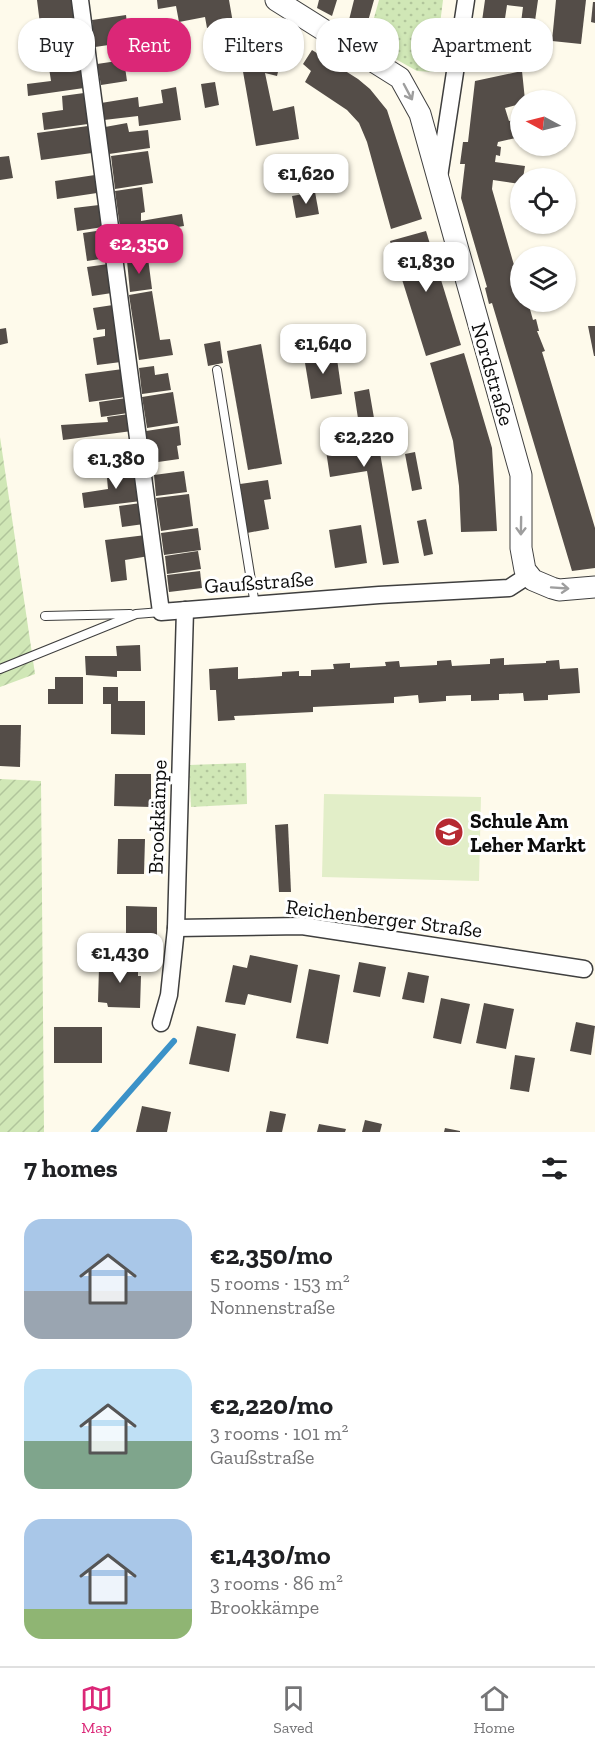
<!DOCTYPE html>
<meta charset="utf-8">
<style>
:root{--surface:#fff;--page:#f2f2f2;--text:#202124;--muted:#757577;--line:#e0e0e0;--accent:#db2777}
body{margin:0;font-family:"Zilla Slab",serif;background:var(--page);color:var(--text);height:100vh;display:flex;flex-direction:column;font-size:22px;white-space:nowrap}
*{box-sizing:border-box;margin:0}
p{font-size:20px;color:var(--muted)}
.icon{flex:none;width:33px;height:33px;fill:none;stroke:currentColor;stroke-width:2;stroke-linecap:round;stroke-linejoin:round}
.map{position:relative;height:1132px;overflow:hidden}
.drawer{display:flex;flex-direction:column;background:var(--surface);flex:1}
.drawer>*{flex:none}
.guide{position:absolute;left:18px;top:18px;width:560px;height:54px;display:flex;gap:12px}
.needle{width:39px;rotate:277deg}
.fabs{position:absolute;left:510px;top:90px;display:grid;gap:12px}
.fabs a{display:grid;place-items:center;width:66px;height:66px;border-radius:50%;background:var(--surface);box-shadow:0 2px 4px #0004;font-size:30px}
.price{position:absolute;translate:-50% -51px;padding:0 14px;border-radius:12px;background:#fff;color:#222;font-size:20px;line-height:39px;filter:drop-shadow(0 2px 3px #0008)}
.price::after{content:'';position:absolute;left:50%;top:36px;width:18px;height:14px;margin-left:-9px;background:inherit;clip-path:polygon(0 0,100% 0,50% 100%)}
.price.active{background:var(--accent);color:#fff}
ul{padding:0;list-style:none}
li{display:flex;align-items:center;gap:18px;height:150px;padding:0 24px}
li span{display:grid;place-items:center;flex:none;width:168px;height:120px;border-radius:18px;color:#555}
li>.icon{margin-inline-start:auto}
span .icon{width:72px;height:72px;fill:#fffc;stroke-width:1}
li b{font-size:26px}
h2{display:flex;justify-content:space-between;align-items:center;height:72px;padding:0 24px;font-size:26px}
.tag{padding:0 21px;border-radius:24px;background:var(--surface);box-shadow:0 2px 4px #0004;font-size:21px;line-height:54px}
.tag.active{background:var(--accent);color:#fff}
.dock{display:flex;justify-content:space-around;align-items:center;height:84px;border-top:2px solid var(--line);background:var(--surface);font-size:16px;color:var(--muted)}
.dock a{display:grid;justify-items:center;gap:3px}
.dock .active{color:var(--accent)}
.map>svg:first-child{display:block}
.park{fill:url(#park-dots)}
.garden{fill:url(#garden-furrows)}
.pitch{fill:#e2eec8}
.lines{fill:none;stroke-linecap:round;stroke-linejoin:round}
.stream{stroke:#3b92c8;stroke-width:6}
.building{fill:#544d48}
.service-casing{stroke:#3f3f3f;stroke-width:10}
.minor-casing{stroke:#3f3f3f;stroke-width:19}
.tertiary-casing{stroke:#3f3f3f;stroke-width:23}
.service{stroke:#fff;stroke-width:8}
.minor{stroke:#fff;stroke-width:16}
.tertiary{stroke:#fff;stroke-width:21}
.oneway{stroke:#9e9e9e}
.labels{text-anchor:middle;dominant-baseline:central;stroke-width:6;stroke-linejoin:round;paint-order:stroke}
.street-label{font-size:21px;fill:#0c0c0c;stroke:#fff}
.poi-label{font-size:21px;font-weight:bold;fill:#0c0c0c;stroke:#fff;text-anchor:start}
</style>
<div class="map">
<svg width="595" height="1132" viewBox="0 0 595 1132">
<defs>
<pattern id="park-dots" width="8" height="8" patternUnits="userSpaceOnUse" patternTransform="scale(1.5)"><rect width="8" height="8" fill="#d0e7b6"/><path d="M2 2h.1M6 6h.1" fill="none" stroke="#b1c59b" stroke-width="1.8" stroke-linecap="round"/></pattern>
<pattern id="garden-furrows" width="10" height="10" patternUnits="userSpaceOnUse" patternTransform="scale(1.5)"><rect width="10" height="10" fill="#d0e7b6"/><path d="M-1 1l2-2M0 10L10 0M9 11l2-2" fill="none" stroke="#b1c59b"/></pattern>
</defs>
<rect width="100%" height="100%" fill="#fefaeb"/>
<g class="park">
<path d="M379 0H443L434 72 417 71 367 43Z"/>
<path d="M246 763 247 804 191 807 189 765Z"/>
</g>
<g class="garden">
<path d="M0 437 35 674 0 687Z"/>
<path d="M0 779 41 781 44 1132H0Z"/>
</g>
<path class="pitch" d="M324 794 481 797 479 881 322 877Z"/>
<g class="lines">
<path class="stream" d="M94 1132 174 1041"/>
</g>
<g class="building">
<path d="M37 0H73L75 19 40 24Z"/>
<path d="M157 0H229L233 23 207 28 205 17 179 22 176 6 158 9Z"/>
<path d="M319 0H337L332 16 317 8Z"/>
<path d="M354 0H374L363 39 347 28Z"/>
<path d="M485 0H538L530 56 517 54 523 7 507 5 499 59 477 56Z"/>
<path d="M556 0H586L581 44 552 41Z"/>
<path d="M593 2H595V23L591 22Z"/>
<path d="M126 15 129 42 95 47 92 20Z"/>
<path d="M75 21 79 49 44 54 40 26Z"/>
<path d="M251 26 285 43 277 76 265 73 273 111 294 106 299 139 256 146 242 66Z"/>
<path d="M312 50 358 79 370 89 387 110 422 219 391 229 367 142 359 123 347 110 305 82 311 71 303 64Z"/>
<path d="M124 60 127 81 101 85 97 64Z"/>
<path d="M81 64 84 88 28 96 27 84 51 81 49 68Z"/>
<path d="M522 71 525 100H520V104L505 108 509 121 520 118V137L498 142 497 146 501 147 500 156 496 155 495 162 525 166 523 178H520V184L493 180 492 189 514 265 517 264 519 271 520 270V302H528L533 320 536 319 539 331H537L545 351 542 352 595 528V568L572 571 492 303 489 304 485 288 487 287 461 198 465 164H460L463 142H468L475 81Z"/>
<path d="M215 82 219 105 205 108 201 84Z"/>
<path d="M176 87 181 120 139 126 138 116 104 120 101 103 138 97 139 107 163 103 161 90Z"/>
<path d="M84 93 88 124 44 130 42 113 63 110 62 96Z"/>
<path d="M127 123 129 132 148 130 150 148 109 154 105 127Z"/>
<path d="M88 126 92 153 41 160 37 133Z"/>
<path d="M148 151 153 183 115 189 111 156Z"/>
<path d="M9 156 13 178 0 180V157Z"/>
<path d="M95 175 97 193 57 199 55 181Z"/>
<path d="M142 187 145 212 141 213V221L182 214 184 226 165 229 167 244 160 245 161 252 124 258 115 191Z"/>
<path d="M315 192 319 214 296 218 292 196Z"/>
<path d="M99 205 103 227 77 231 74 208Z"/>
<path d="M103 230 107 258 87 261 83 233Z"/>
<path d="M426 231 461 345 426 356 390 241Z"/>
<path d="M148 258 152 289 130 292 127 261Z"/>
<path d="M108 264 112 293 92 296 87 267Z"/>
<path d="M152 291 160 340 170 339 173 355 139 360 129 295Z"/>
<path d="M113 305 121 362 97 365 93 338 105 336V329L97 330 93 308Z"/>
<path d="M588 326H595V356H594Z"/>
<path d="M6 328 8 343 0 345V329Z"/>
<path d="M220 341 223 363 208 366 204 344Z"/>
<path d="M261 344 282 464 248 470 227 351Z"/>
<path d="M336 352 342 394 311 399 304 357Z"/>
<path d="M464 353 492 448 497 531 461 532 459 486 453 441 430 363Z"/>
<path d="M154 366 155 375 168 373 171 390 142 394 139 368Z"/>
<path d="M123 369 126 397 89 402 85 374Z"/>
<path d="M369 389 399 563 383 565 367 471 330 477 323 431 359 425 354 392Z"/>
<path d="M173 392 178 423 147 428 142 397Z"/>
<path d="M126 398 128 413 101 417 99 402Z"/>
<path d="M129 414 132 431 63 440 61 425 108 422 107 417Z"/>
<path d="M179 426 181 445 177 446 179 459 151 463 146 431Z"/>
<path d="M415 452 422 489 412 491 405 454Z"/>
<path d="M136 466 141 501 84 508 82 493 108 489 107 478 115 477 114 468Z"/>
<path d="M184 471 187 492 156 496 154 475Z"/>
<path d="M268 480 271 499 264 500 269 529 247 533 240 484Z"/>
<path d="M189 494 193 526 161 531 156 498Z"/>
<path d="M141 503 144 524 122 527 119 506Z"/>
<path d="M426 519 433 554 424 556 417 521Z"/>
<path d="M361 525 367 563 335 568 329 530Z"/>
<path d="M198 528 201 550 164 555 161 533Z"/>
<path d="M146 535 149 556 125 560 127 580 111 582 105 540Z"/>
<path d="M198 551 201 569 167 574 165 556Z"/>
<path d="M200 571 202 588 169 592 167 575Z"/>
<path d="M140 645 141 671H117V677L86 675 85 656H117L116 646Z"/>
<path d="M504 658V665L546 663V661L559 660 560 669 578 668 580 693 548 695V700L524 701 523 693 499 694V700L471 701V695L446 696V701L419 703 418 695 394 697V703L313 707V712L234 716 235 720 218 721 216 690H210L209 669 238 667V679L282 676V672L299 671V676H311V670L334 669 333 664 350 663V668L386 666 385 662 399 661 400 667 437 665V661L451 660 452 666 490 664V659Z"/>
<path d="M55 677H83V704H48V689H55Z"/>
<path d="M103 687H118V701H145V735L111 734V704H103Z"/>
<path d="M0 725H21L20 767 0 766Z"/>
<path d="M115 774H151V807L114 806Z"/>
<path d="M288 824 291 892H279L275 825Z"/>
<path d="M118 839H145L144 874H117Z"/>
<path d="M126 906 157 907V938H126Z"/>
<path d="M250 955 298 965 291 1003 248 994 245 1005 225 1002 233 965 247 968Z"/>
<path d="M105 959H138V976H141L140 1008 108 1007 107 1003 98 1002 99 967H104Z"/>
<path d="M359 962 386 967 380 997 353 992Z"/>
<path d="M309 969 340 975 328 1044 296 1038Z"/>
<path d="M408 972 429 976 424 1003 402 999Z"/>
<path d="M441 998 470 1004 461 1044 433 1038Z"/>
<path d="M484 1003 514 1009 506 1049 476 1043Z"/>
<path d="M576 1022 595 1026 591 1055 570 1051Z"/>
<path d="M197 1026 236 1034 229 1072 189 1064Z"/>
<rect x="54" y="1027" width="48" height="36"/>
<path d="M515 1055 535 1058 529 1092 510 1089Z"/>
<path d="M142 1106 171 1112 167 1132H136Z"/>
<path d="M270 1111 286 1114 282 1132H266Z"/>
<path d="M365 1120 382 1124 380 1132H362Z"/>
<path d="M319 1124 346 1129 345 1132H317Z"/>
<path d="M445 1128 460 1131V1132H444Z"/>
</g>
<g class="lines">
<g class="service-casing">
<g id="service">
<path d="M217 370 255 605"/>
<path d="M45 616 130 614"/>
<path d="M0 669 136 614 161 612"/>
</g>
</g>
<g class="minor-casing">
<g id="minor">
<path d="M80 0 161 612 379 595 509 588 529 575"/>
<path d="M439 177 466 0"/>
<path d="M176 928 302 926 584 969"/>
<path d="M161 1023 169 995 176 928 185 610"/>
</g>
</g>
<g class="tertiary-casing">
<path id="tertiary" d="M276 0 400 78 420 114 521 475V548L525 570 533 580 552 588 559 590 595 587"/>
</g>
<use href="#service" class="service"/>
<use href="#minor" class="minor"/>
<use href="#tertiary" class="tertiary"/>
</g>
<defs><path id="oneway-shaft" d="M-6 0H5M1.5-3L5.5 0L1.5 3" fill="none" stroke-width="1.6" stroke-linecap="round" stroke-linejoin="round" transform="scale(1.5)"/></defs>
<g class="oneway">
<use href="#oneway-shaft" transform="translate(408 92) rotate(62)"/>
<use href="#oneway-shaft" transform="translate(521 526) rotate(91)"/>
<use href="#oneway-shaft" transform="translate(560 588) rotate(4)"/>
</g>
<defs>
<g id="school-disc" transform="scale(1.5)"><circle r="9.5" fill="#b62931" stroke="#fff"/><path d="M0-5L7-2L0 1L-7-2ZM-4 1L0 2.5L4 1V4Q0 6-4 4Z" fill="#fff"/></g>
</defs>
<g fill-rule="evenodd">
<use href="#school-disc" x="449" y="832"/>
</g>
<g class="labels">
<g class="street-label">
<text transform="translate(493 374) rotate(74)">Nordstraße</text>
<text transform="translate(259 582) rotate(-4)">Gaußstraße</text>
<text transform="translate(157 817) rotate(-88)">Brookkämpe</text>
<text transform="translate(384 918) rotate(7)">Reichenberger Straße</text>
</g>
<g class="poi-label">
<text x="470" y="820">Schule Am<tspan x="470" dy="24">Leher Markt</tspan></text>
</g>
</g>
</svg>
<div class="fabs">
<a><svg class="needle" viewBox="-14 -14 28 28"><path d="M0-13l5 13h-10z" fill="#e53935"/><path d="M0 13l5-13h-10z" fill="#757577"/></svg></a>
<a><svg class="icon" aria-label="locate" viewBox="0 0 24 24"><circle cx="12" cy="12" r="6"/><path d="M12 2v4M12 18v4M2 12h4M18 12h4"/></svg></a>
<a><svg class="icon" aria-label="layers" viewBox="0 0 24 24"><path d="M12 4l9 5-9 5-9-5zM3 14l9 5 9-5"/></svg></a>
</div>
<b class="price" style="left:306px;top:205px">€1,620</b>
<b class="price active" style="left:139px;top:275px">€2,350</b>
<b class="price" style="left:426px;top:293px">€1,830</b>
<b class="price" style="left:323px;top:375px">€1,640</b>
<b class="price" style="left:364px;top:468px">€2,220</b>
<b class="price" style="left:116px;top:490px">€1,380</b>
<b class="price" style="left:120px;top:984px">€1,430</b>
<div class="guide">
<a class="tag">Buy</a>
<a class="tag active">Rent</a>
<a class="tag">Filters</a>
<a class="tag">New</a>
<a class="tag">Apartment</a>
</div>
</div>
<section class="drawer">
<h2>7 homes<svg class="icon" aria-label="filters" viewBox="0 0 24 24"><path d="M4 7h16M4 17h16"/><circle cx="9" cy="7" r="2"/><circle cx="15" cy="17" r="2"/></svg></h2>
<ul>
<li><span style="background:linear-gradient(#a9c7e8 60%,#9aa5b1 0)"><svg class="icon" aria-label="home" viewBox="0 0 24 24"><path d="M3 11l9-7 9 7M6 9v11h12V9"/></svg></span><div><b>€2,350/mo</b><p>5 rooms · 153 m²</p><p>Nonnenstraße</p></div></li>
<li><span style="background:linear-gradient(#bfe0f5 60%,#7fa58c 0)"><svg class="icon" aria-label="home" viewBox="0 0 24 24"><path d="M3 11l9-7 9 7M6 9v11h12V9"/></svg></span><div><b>€2,220/mo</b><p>3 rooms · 101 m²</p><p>Gaußstraße</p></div></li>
<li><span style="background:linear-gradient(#a9c7e8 75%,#8fb573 0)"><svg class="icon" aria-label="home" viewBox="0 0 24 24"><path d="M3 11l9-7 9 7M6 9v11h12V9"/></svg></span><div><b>€1,430/mo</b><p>3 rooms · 86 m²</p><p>Brookkämpe</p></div></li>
</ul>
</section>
<nav class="dock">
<a class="active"><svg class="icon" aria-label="map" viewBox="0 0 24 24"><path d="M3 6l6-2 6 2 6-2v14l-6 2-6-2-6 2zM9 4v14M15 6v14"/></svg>Map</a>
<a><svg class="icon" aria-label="saved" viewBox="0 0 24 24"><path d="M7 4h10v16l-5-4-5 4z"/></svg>Saved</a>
<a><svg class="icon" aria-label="home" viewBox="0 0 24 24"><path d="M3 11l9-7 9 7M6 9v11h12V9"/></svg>Home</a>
</nav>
